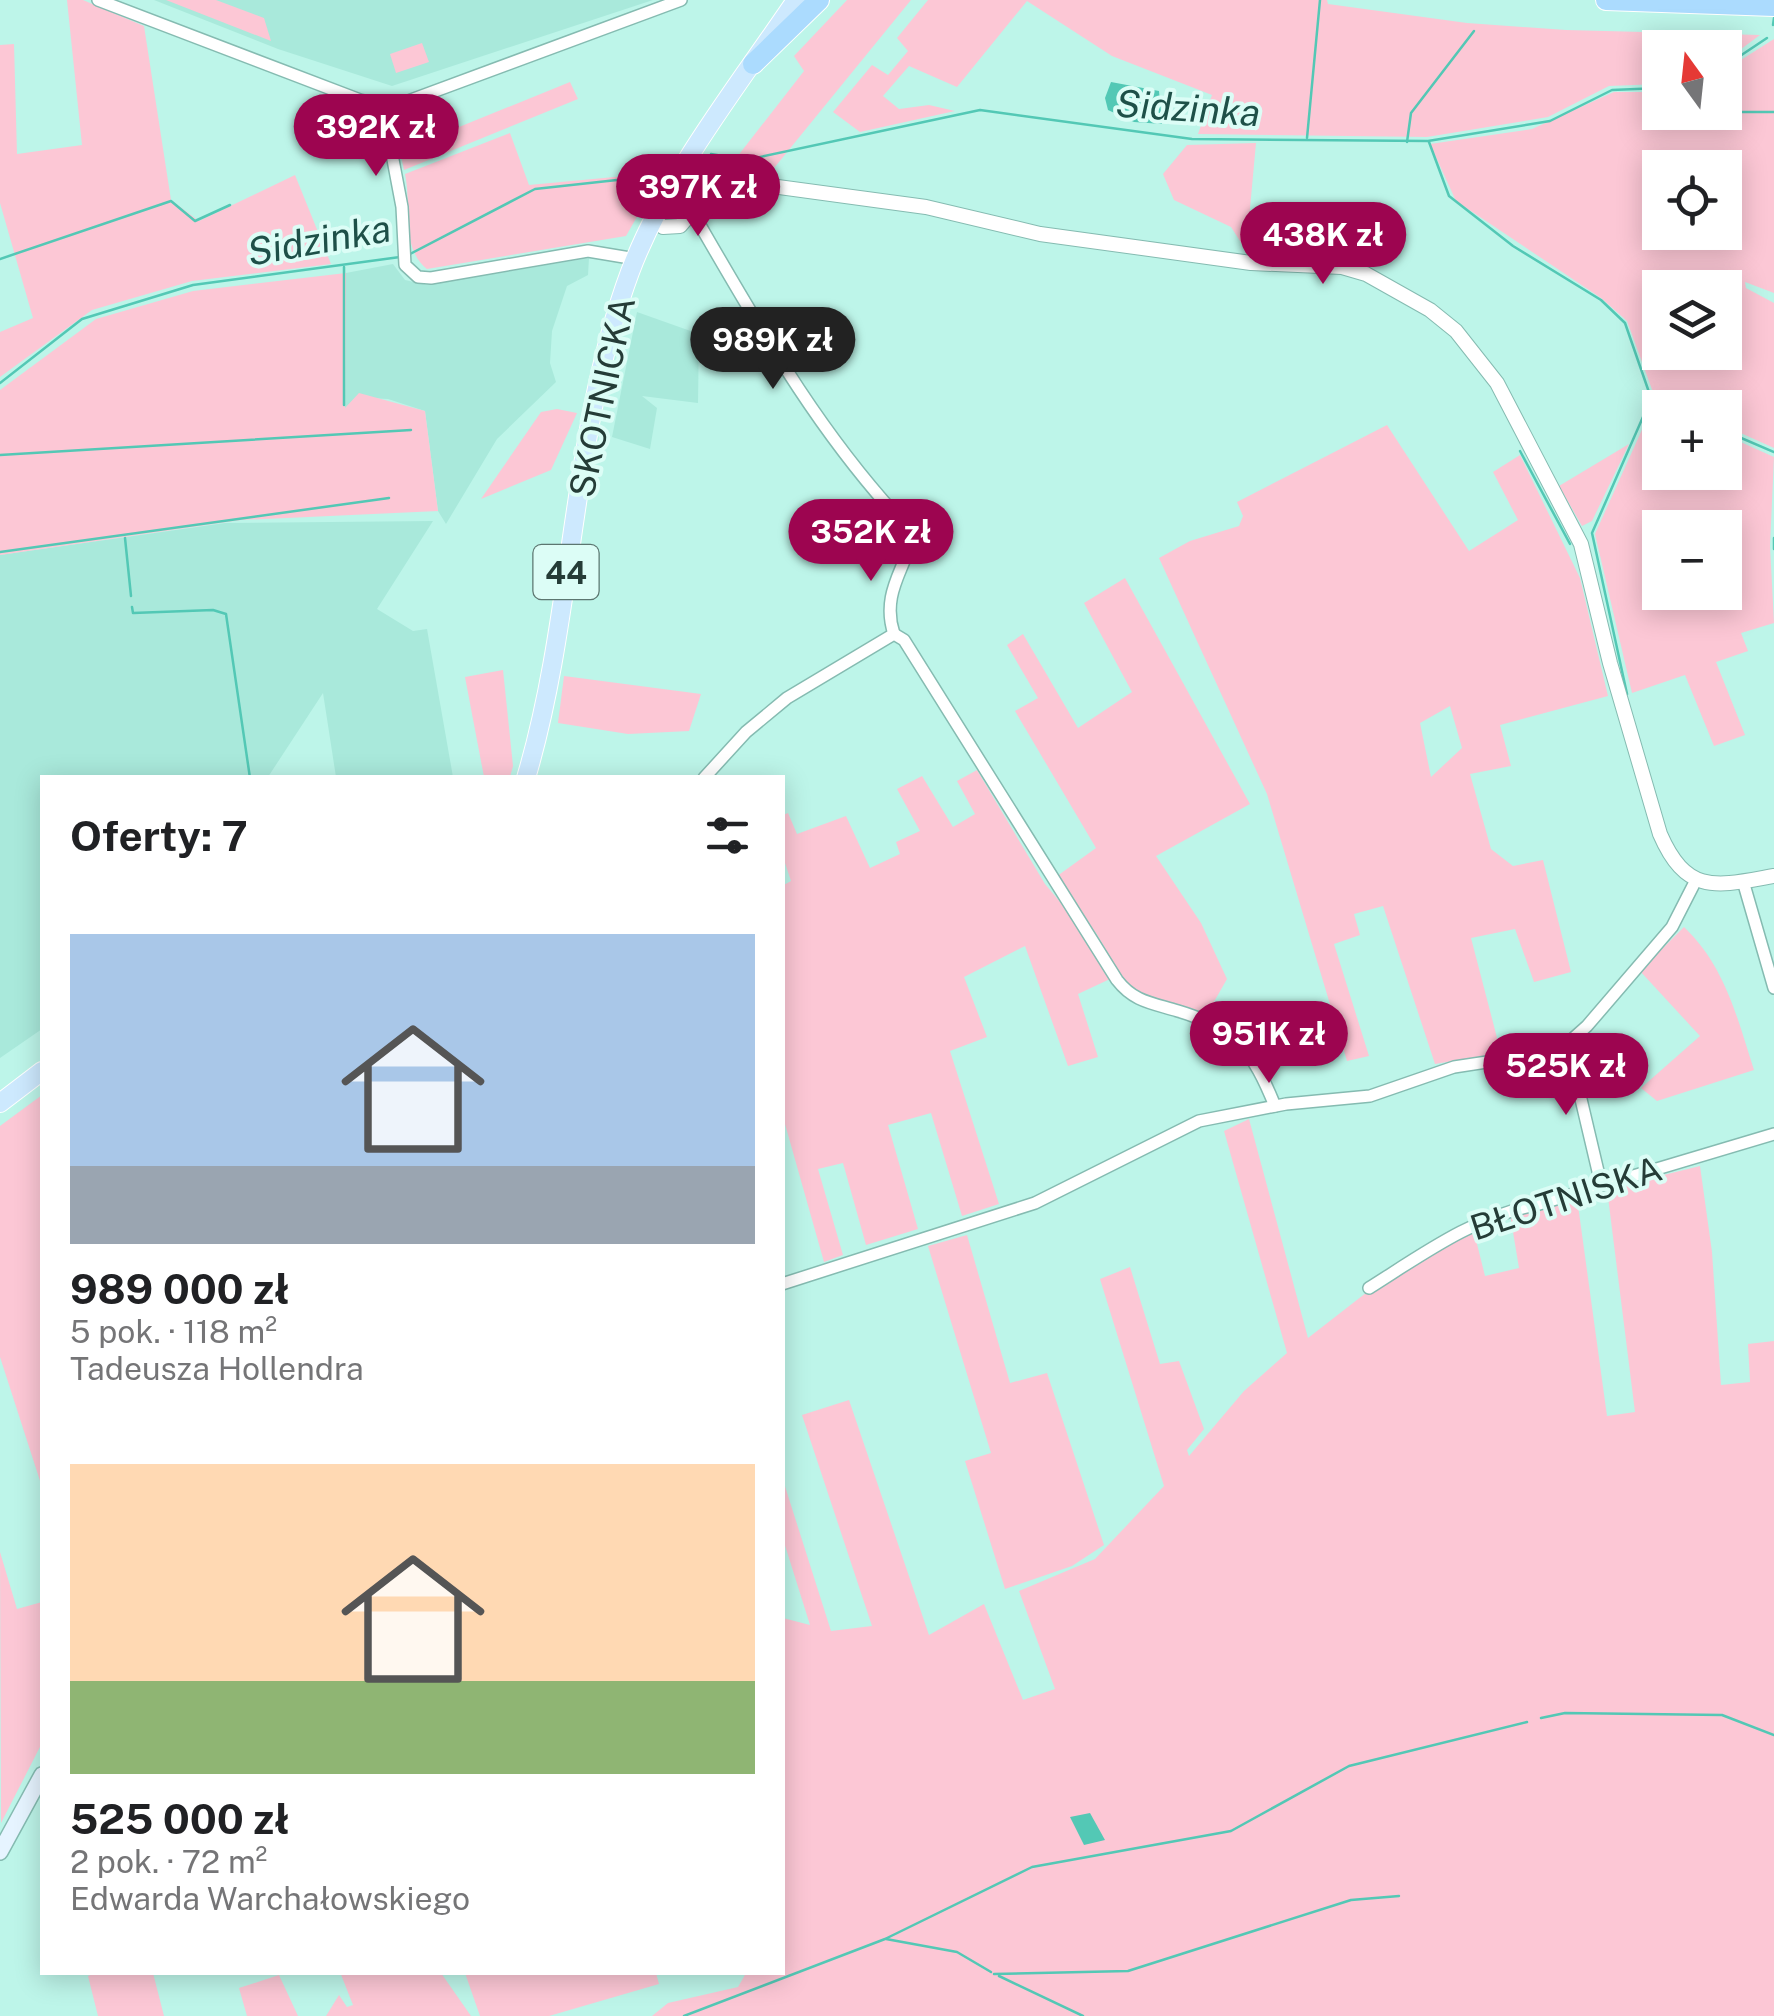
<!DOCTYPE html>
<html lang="pl">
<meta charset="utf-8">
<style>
:root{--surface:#fff;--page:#f6f6f6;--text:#202124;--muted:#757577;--accent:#9d0550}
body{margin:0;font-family:"Public Sans",sans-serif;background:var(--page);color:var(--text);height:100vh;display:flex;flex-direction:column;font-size:38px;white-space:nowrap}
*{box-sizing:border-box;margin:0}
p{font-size:32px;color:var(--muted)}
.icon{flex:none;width:55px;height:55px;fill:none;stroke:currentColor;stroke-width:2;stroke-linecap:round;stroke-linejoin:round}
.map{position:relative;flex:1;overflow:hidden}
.drawer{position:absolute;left:40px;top:775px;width:745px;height:1200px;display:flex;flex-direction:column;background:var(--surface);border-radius:0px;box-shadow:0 5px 25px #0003}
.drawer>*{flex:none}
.needle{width:65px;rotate:345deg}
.tools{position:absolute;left:1642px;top:30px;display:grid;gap:20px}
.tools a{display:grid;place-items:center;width:100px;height:100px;border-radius:0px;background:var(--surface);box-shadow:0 5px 25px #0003;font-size:50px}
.price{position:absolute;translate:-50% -85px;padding:0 22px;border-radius:35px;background:var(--accent);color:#fff;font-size:32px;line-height:65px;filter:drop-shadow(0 2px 5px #0008)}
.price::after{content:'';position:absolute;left:50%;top:60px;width:30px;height:22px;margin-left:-15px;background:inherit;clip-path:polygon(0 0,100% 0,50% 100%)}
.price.on{background:#222;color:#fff}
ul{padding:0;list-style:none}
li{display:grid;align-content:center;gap:20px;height:530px;padding:0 30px}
li span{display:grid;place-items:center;height:310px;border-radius:0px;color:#555}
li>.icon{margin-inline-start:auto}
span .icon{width:180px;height:180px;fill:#fffc;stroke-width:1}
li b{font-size:42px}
h2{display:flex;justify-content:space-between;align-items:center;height:120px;padding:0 30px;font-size:42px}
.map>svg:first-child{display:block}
.built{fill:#a9e9db}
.green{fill:#fcc7d5;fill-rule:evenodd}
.water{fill:#53c8b5}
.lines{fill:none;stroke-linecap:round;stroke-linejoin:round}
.stream{stroke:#53c8b5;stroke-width:2.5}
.minor-casing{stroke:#85bbb1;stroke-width:14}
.tertiary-casing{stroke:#85bbb1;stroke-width:16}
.secondary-casing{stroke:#85bbb1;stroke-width:18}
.primary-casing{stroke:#fff;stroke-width:20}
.motorway-casing{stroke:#fff;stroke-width:22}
.minor{stroke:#fff;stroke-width:11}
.tertiary{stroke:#fff;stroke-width:14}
.secondary{stroke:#e6f4ff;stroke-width:15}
.primary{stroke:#cde9fe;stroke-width:18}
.motorway{stroke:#abdbfe;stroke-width:20}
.labels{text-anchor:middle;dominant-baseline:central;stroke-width:8;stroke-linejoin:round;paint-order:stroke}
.shield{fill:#dcfdf6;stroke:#5c7670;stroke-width:2.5}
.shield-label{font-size:32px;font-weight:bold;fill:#253c37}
.street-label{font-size:35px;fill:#253c37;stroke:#dcfdf6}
.water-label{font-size:38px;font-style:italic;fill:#1e5048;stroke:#dcfdf6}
</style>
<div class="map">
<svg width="1774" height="2016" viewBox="0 0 1774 2016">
<rect width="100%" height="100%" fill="#bdf5e9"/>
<g class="built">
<path d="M154 0H653L392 86 278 49Z"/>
<path d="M589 258 588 275 567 286 552 331 550 363 556 382 497 439 446 524 438 511 425 411 388 399 367 398 345 408 346 273 393 264 405 280 427 285Z"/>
<path d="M637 312 699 334 698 403 642 396 657 408 650 449 612 437Z"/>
<path d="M433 521 377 609 413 631 427 629 453 777H336L323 693 268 777 42 778V1029L0 1058V555L225 523Z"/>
</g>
<g class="green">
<path d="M67 0H83L144 26 171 200 199 221 295 175 331 264 192 281 92 310 0 377V332L33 318 0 203V45L14 44 17 154 82 145Z"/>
<path d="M166 0H216L264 18 271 41Z"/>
<path d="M847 0H911L770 173 730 166 804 71 794 56Z"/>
<path d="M928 0H1327L1328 4 1467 23 1566 30 1760 35 1725 61V48H1660V84L1609 86 1548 117 1427 137 1198 134 1212 95 1112 56 1027 1 957 87 909 66 883 96 899 109 929 105 955 111 860 132 833 112 872 65 888 75 908 51 897 38Z"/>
<path d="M1774 39V293L1745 282 1746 288 1774 303V448L1725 426V408L1685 407 1654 395 1627 321 1601 298 1456 201 1430 144 1532 129 1614 92H1660V112H1725V70ZM1660 168H1725V232H1660ZM1660 288H1725V352H1660Z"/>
<path d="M422 43 429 62 396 73 390 54Z"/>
<path d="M570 82 578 99 404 170 400 151Z"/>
<path d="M510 133 529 185 625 176 673 154 626 236 427 269C400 248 412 205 405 174Z"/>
<path d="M1256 143 1249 219 1268 228 1266 256 1249 255 1231 227 1174 200 1163 174 1187 145Z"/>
<path d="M696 175 706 187 676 218 670 210Z"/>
<path d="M346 273 345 408 359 393 425 411 438 511 241 520 0 555V390L96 319 193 291Z"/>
<path d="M1654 403 1663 407 1660 472H1725V435L1774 457 1770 546 1774 623 1741 633 1748 651 1716 662 1745 735 1714 746 1685 675 1632 693 1595 534ZM1660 528H1725V592H1660Z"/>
<path d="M557 409 577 413 551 470 481 499 541 412Z"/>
<path d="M1387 425 1469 551 1518 520 1493 472 1520 455 1580 578 1608 696 1500 725 1511 766 1470 774 1491 849 1513 866 1543 860 1571 972 1534 982 1515 929 1471 938 1501 1053 1435 1064 1383 906 1354 914 1360 935 1334 944 1369 1056 1347 1061 1267 794 1159 558 1190 541 1239 526 1243 516 1237 502ZM1450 706 1462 748 1431 777 1420 723Z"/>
<path d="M1629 444 1592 521 1582 526 1559 486Z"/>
<path d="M1125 578 1250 804 1156 856 1201 923 1227 979 1207 1014 1131 992 1096 933 1053 879 1096 848 1015 711 1038 698 1007 645 1023 634 1078 728 1132 692 1084 603Z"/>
<path d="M503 670 513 766 510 777H484L465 677Z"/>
<path d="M564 676 701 694 689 731 628 734 558 723Z"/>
<path d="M977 770 1045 884 1081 927 1110 979 1078 994 1098 1057 1068 1066 1025 946 964 977 987 1037 950 1051 999 1204 962 1216 931 1113 888 1125 918 1229 866 1245 843 1163 818 1169 843 1255 824 1262 783 1117 782 886 791 881 783 857V815L788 813 797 834 846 816 870 868 900 854 896 842 920 831 897 789 922 776 953 827 975 814 957 781Z"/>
<path d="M1684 927C1725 966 1737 1017 1754 1070L1657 1101 1641 1088 1700 1036 1640 971Z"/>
<path d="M42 1095V1487L0 1357V1126Z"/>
<path d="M1249 1119 1308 1338 1371 1289 1473 1228 1485 1276 1519 1268 1510 1214 1577 1198 1607 1416 1635 1412 1607 1189 1700 1166 1712 1252 1721 1385 1750 1382 1748 1344 1774 1341V2016H652L668 2003 738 1987 746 1973 782 1972 783 1618 810 1625 783 1539V1480L831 1631 872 1626 802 1415 849 1400 929 1635 984 1604 1023 1700 1055 1689 1019 1591 1095 1559 1164 1486 1100 1279 1130 1267 1160 1364 1179 1361 1204 1429 1187 1450 1189 1456 1244 1391 1287 1353 1224 1131Z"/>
<path d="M967 1235 1010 1383 1047 1373 1104 1545 1072 1566 1005 1589 965 1461 991 1453 928 1246Z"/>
<path d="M0 1552 17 1609 42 1602V1743L1 1823Z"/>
<path d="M99 1972 153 1973 164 2016H98L88 1976Z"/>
<path d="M340 1972 441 1973 471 2016H326L339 1995 347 2007 353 2005Z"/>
<path d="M465 1973H656L659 1984 549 2016H480Z"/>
<path d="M279 1975 298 2016H247L239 1988Z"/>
</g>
<g class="water">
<path d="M1111 82 1159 91 1162 124 1134 122 1108 110 1105 98Z"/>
<path d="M1090 1813 1105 1840 1084 1845 1070 1817Z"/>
</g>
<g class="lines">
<g class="stream">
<path d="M1773 25 1774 18"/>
<path d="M1725 66 1767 38"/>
<path d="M1717 112H1774"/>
<path d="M1307 138 1320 0"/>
<path d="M1407 142 1411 113 1474 31"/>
<path d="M1429 142 1449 196 1513 246 1601 300 1625 323 1651 398 1672 408"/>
<path d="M711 154 746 160 980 110 1192 139 1428 141 1550 121 1612 90 1660 88"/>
<path d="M408 255 535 189 626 179 657 166"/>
<path d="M0 259 171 201 195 221 230 205"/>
<path d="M344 267V405"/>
<path d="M0 383 82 319 193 285 400 257"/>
<path d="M1725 431 1774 452"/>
<path d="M1520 451 1570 544"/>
<path d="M0 455 411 430"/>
<path d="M125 538 131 596"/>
<path d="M1774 538V549"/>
<path d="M0 552 389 498"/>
<path d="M132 607 133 613 213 610 226 614 250 778"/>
<path d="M1627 694 1592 533 1650 401"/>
<path d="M1541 1718 1565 1713 1722 1715 1774 1735"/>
<path d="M886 1939 957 1952 991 1972"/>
<path d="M994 1974 1128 1971 1351 1900 1399 1896"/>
<path d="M999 1976 1083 2016"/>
<path d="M684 2016 885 1939 1032 1867 1231 1831 1349 1766 1527 1722"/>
</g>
<g class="minor-casing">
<g id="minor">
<path d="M98 0 360 100 392 107 681 0"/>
<path d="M383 107 402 207 405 265 418 277 431 278 588 251 636 259"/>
<path d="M693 213C758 325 819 435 909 529 917 558 878 586 894 634"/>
<path d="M704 778 746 732 787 698 894 634 904 640 1117 980C1134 1002 1152 1003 1178 1011 1236 1028 1253 1052 1275 1106"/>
<path d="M1743 881 1774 988"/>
<path d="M1568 1044 1601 1184"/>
<path d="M782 1284 1035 1203 1199 1121 1286 1104 1370 1096 1454 1067 1559 1051 1587 1026 1672 927 1696 880"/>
<path d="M1369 1288C1423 1254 1473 1217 1536 1205L1774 1134"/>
</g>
</g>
<g class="tertiary-casing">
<g id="tertiary">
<path d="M688 163 720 179 926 207 1040 234 1251 263 1342 267 1366 274 1430 310 1456 331 1497 383 1581 544 1610 663 1660 834C1687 896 1717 886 1774 876"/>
<path d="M654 221 663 227 680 226 720 179"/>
</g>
</g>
<g class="secondary-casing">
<path id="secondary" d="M0 1852 42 1775"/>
</g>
<g class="primary-casing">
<g id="primary">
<path d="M526 778C575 613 570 434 630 272 667 174 738 86 796 0"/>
<path d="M0 1103 42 1071"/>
</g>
</g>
<g class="motorway-casing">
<g id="motorway">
<path d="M1606 0 1774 6"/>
<path d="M753 64 819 0"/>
</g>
</g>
<use href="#minor" class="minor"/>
<use href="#tertiary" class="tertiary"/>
<use href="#secondary" class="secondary"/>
<use href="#primary" class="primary"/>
<use href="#motorway" class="motorway"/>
</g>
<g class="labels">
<rect class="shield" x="533.5" y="545" width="65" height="54" rx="8"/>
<g class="shield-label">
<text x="566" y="572">44</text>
</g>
<g class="street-label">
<text transform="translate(602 397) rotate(-78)">SKOTNICKA</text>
<text transform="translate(1566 1198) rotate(-18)">BŁOTNISKA</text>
</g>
<g class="water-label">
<text transform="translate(1188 108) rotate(4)">Sidzinka</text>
<text transform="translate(319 240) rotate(-10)">Sidzinka</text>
</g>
</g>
</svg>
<div class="tools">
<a><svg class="needle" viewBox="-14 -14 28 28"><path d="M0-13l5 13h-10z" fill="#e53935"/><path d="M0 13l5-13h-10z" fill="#757577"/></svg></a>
<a><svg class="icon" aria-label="locate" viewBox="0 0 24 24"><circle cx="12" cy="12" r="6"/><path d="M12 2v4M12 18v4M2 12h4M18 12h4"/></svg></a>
<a><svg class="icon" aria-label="layers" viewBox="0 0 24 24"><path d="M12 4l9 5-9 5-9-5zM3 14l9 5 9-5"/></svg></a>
<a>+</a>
<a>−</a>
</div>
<b class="price" style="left:376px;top:179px">392K zł</b>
<b class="price" style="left:698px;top:239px">397K zł</b>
<b class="price" style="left:1323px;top:287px">438K zł</b>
<b class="price on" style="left:773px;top:392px">989K zł</b>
<b class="price" style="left:871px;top:584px">352K zł</b>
<b class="price" style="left:1269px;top:1086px">951K zł</b>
<b class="price" style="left:1566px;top:1118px">525K zł</b>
<section class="drawer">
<h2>Oferty: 7<svg class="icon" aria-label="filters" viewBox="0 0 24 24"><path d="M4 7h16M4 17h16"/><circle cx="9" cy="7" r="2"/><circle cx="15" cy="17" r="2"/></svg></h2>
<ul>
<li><span style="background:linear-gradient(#a9c7e8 75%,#9aa5b1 0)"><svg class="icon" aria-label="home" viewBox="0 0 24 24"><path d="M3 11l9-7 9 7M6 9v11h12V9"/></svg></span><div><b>989 000 zł</b><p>5 pok. · 118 m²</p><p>Tadeusza Hollendra</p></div></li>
<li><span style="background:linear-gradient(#ffd9b3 70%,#8fb573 0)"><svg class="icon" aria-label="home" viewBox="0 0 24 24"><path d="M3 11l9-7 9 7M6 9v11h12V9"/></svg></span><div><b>525 000 zł</b><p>2 pok. · 72 m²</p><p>Edwarda Warchałowskiego</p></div></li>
</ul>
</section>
</div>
